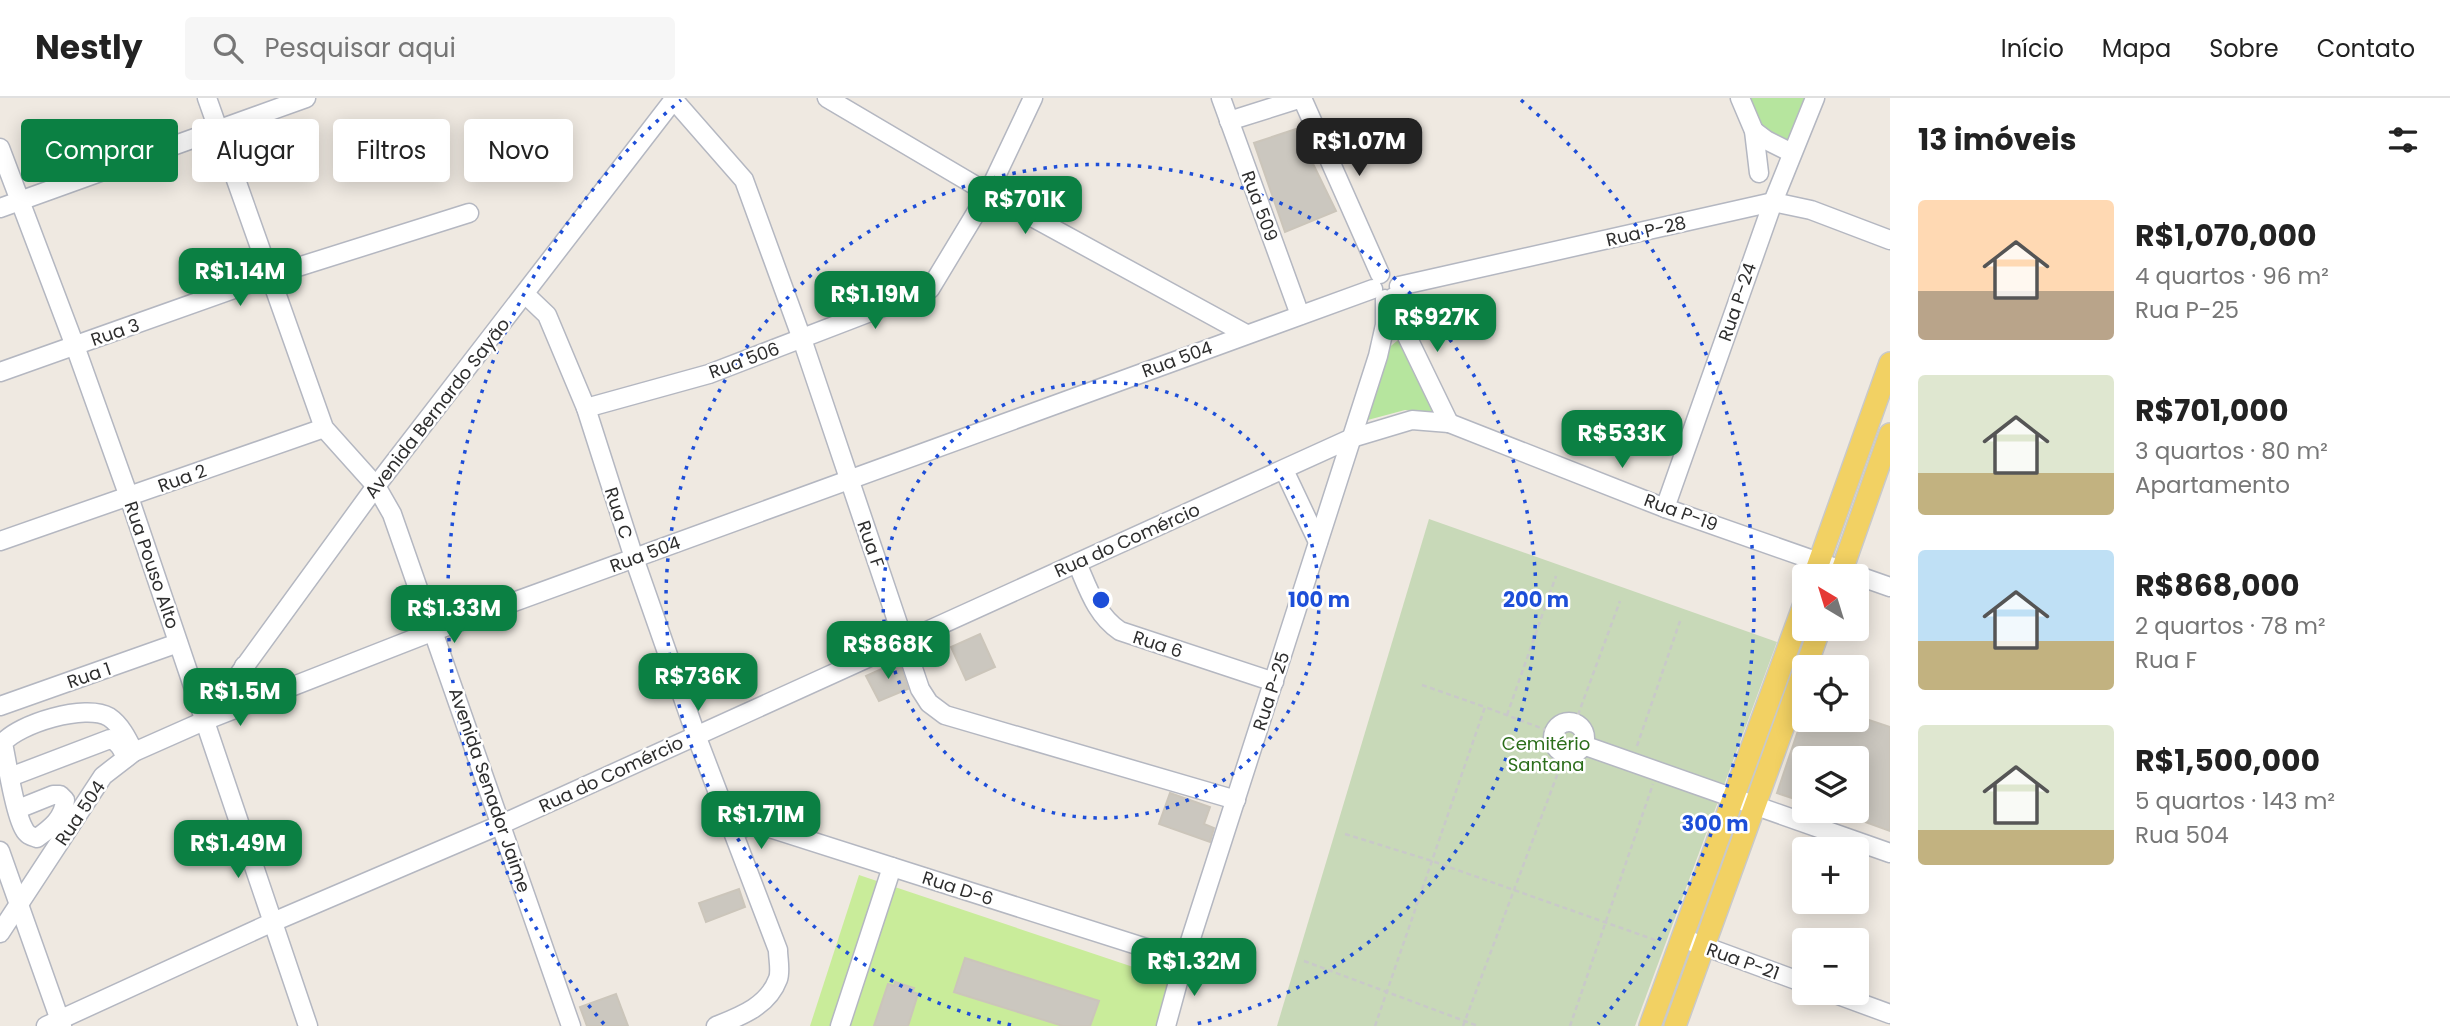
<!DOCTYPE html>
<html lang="pt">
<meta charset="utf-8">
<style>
:root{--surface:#fff;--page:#f6f6f6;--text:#222;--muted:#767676;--line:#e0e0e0;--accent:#0b8043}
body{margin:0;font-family:Poppins,sans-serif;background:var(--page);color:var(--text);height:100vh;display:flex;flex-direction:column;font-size:26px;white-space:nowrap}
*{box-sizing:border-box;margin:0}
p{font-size:23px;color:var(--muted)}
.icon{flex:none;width:38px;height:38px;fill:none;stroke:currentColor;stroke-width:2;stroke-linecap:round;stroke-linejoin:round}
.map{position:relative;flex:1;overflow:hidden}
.drawer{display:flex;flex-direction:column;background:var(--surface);width:560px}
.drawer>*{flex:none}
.guide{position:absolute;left:21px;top:21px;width:665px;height:63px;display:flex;gap:14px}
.needle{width:46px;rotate:322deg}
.controls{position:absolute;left:1792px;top:466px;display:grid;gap:14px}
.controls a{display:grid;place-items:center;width:77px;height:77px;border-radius:7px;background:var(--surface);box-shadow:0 4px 18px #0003;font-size:35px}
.price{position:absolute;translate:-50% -60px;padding:0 16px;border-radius:14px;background:var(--accent);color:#fff;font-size:23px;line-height:46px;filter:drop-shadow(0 2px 4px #0008)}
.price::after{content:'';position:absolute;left:50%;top:42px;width:21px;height:16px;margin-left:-10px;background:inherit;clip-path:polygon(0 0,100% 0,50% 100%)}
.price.current{background:#222;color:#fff}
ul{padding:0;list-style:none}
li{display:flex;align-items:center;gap:21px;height:175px;padding:0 28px}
li span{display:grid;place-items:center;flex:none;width:196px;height:140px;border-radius:7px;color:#555}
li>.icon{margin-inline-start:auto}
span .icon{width:84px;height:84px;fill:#fffc;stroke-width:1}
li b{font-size:30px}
h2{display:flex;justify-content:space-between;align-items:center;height:84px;padding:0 28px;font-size:30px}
.tag{padding:0 24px;border-radius:7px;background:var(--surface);box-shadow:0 4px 18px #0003;font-size:24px;line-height:63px}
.tag.current{background:var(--accent);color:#fff}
header{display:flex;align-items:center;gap:42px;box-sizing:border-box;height:98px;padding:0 35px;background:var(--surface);border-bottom:2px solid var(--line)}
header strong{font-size:33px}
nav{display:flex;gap:38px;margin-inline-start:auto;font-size:24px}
.search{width:490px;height:63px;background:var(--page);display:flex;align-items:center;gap:18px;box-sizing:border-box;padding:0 24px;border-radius:7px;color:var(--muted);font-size:26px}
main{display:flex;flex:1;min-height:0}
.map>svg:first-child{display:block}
.green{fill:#b6e59e}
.cemetery{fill:#c8d9b8}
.pitch{fill:#c9ec9a}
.building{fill:#cbc7bf;stroke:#cbc5ba;stroke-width:2}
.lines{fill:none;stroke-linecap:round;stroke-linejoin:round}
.minor-casing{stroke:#b4b7c1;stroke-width:21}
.major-casing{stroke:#c9c9c9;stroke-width:24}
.path{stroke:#c9c9c9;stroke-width:2.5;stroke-dasharray:5 3.5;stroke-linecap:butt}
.minor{stroke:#fff;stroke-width:18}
.major{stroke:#f2d163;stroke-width:21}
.ring{fill:none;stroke:#1d4ed8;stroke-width:3.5;stroke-dasharray:3.5 7}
.labels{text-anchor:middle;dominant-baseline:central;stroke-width:5;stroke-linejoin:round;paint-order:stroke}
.street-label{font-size:18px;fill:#2e2e2e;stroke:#fff}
.park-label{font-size:18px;fill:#2c6e1b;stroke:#fff}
.centre{fill:#1d4ed8;stroke:#fff;stroke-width:3.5}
.ring-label{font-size:21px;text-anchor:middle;font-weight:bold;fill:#1d4ed8;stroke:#fff;stroke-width:5;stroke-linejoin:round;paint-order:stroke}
</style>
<header>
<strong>Nestly</strong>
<div class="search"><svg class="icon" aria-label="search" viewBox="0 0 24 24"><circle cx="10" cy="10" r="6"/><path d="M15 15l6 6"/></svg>Pesquisar aqui</div>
<nav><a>Início</a><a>Mapa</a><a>Sobre</a><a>Contato</a></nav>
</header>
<main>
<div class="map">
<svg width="1890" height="928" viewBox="0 0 1890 928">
<rect width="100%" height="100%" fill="#efe9e1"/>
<g class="green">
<path d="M1751 0H1808L1792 39 1787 45C1762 31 1755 29 1751 0Z"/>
<path d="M1397 243H1404L1435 310 1430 315 1405 312 1364 323 1387 251Z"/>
</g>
<path class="cemetery" d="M1429 421 1777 544 1635 928H1277Z"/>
<path class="pitch" d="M859 777 1172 882 1157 928H810Z"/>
<g class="building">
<path d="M1296 31 1336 113 1285 134 1254 45Z"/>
<path d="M980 536 995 569 966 582 951 549Z"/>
<path d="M899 563 908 591 879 603 866 578Z"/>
<path d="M1857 618 1890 629V733L1857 721V660H1804V704L1777 695 1802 621H1857Z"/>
<path d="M1170 695 1210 709 1204 726 1214 730 1210 744 1159 726Z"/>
<path d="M739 791 745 809 706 824 699 805Z"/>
<path d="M965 860 1099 903 1090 928H1063L954 894Z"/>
<path d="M895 884 914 890 912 894 918 896 908 928H874L888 886 894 888Z"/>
<path d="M616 896 628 928H587L580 909Z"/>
</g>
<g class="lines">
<g class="minor-casing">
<g id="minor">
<path d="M207 0 324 330 376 388 392 416 571 928"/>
<path d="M827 0 988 95 1246 236"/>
<path d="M1221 0 1300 217"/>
<path d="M1302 0 1380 176"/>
<path d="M1740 0 1754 33 1759 75"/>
<path d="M674 2 744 82 802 241 920 591 929 605 945 617 1236 702"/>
<path d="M1229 23 1302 0"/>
<path d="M1754 33 1766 42 1792 55"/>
<path d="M0 50 75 248 129 399 308 928"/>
<path d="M0 110 306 0"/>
<path d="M1399 188 1773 104 1811 112 1890 142"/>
<path d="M526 197 547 217 586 310 634 460 696 637 778 852C778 861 781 873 778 881 768 908 741 918 716 928"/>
<path d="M1394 199 1403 230 1449 325"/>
<path d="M0 274 282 174 469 115"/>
<path d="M586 310 709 276 930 191 988 95 1033 0"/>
<path d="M1284 372 1318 444"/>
<path d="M1665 410 1773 104 1815 0"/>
<path d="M0 443 324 330"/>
<path d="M1077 465C1088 490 1096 517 1120 533L1274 584"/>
<path d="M244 568 249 587 262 601"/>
<path d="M0 608 178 545"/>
<path d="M205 623 376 388 675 0"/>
<circle cx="1569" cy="640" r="16"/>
<path d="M1583 647 1890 755"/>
<path d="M10 679 110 641C119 644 122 651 126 660"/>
<path d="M18 711 53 697H60L65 702C64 720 51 730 37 740 31 738 27 737 24 731 15 716 7 665 3 645 18 626 86 605 109 619 121 627 128 642 134 654"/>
<path d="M733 734 754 725 1184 862"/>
<path d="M0 753 62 928"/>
<path d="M0 835 103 678 134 654 204 623 434 533 1373 191"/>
<path d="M1682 840 1804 885"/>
<path d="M1830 894 1890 916"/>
<path d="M46 928 273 824 502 726 1352 340 1412 322 1449 325 1665 410 1890 489"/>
<path d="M840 928 892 769"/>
<path d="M1166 928 1184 862 1378 258 1385 227V201"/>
</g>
</g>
<g class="major-casing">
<g id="major">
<path d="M1814 478 1890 265"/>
<path d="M1840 478 1890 336"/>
<path d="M1806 569 1820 530"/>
<path d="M1650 928 1804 506"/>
<path d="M1675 928 1804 572"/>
</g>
</g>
<g class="path">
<path d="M1422 587 1485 609"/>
<path d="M1507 617 1556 478"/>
<path d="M1575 625 1620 503"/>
<path d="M1637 648 1680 523"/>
<path d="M1345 736 1432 763 1658 843"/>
<path d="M1304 863 1478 928"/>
<path d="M1375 928 1485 609 1554 635"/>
<path d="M1463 928 1565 656"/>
<path d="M1570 928 1653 686"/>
</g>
<use href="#minor" class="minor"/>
<use href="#major" class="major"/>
</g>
<g class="ring">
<circle cx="1101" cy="502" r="218"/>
<path d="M1011 927A435 435 0 1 1 1191 927"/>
<path d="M604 926A653 653 0 0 1 681 2M1521 2A653 653 0 0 1 1598 926"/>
</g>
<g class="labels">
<g class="street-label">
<text transform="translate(1260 108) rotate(70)">Rua 509</text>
<text transform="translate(1646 133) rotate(-13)">Rua P-28</text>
<text transform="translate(1737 204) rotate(-71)">Rua P-24</text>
<text transform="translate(115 234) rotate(-19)">Rua 3</text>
<text transform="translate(1177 261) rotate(-20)">Rua 504</text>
<text transform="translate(744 262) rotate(-20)">Rua 506</text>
<text transform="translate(437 310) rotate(-52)">Avenida Bernardo Sayão</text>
<text transform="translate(182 380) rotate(-20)">Rua 2</text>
<text transform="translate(1681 414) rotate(20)">Rua P-19</text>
<text transform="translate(619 415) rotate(72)">Rua C</text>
<text transform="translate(1127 442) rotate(-24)">Rua do Comércio</text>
<text transform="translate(871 446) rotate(71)">Rua F</text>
<text transform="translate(645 456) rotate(-20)">Rua 504</text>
<text transform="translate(152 467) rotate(71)">Rua Pouso Alto</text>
<text transform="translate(1158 546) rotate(18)">Rua 6</text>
<text transform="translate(89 577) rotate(-19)">Rua 1</text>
<text transform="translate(1271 593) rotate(-72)">Rua P-25</text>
<text transform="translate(611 676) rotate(-25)">Rua do Comércio</text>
<text transform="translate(490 692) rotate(71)">Avenida Senador Jaime</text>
<text transform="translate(80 715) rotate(-56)">Rua 504</text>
<text transform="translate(958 790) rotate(18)">Rua D-6</text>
<text transform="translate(1743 863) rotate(20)">Rua P-21</text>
</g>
<g class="park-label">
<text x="1546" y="645">Cemitério<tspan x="1546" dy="21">Santana</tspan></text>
</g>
</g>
<circle cx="1101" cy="502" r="10" class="centre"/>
<g class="ring-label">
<text x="1319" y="509">100 m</text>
<text x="1536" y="509">200 m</text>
<text x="1715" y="733">300 m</text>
</g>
</svg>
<div class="controls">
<a><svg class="needle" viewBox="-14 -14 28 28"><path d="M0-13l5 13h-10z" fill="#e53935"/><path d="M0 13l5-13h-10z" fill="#767676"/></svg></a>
<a><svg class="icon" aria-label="locate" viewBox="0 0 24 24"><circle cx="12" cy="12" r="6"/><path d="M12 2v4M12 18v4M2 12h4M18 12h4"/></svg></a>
<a><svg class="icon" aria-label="layers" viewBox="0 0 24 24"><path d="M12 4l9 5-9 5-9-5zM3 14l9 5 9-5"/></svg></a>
<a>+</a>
<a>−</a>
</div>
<b class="price current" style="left:1359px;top:80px">R$1.07M</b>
<b class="price" style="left:1025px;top:138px">R$701K</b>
<b class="price" style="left:240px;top:210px">R$1.14M</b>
<b class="price" style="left:875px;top:233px">R$1.19M</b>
<b class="price" style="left:1437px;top:256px">R$927K</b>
<b class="price" style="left:1622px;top:372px">R$533K</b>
<b class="price" style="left:454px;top:547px">R$1.33M</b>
<b class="price" style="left:888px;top:583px">R$868K</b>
<b class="price" style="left:698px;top:615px">R$736K</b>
<b class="price" style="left:240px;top:630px">R$1.5M</b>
<b class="price" style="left:761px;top:753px">R$1.71M</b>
<b class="price" style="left:238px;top:782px">R$1.49M</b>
<b class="price" style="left:1194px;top:900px">R$1.32M</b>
<div class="guide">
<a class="tag current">Comprar</a>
<a class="tag">Alugar</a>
<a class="tag">Filtros</a>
<a class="tag">Novo</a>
</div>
</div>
<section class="drawer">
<h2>13 imóveis<svg class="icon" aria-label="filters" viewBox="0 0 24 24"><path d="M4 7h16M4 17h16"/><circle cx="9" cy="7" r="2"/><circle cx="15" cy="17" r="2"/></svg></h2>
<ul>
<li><span style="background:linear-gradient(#ffd9b3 65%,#b9a48a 0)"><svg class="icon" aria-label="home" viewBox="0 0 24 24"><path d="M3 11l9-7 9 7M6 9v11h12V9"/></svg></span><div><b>R$1,070,000</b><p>4 quartos · 96 m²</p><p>Rua P-25</p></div></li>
<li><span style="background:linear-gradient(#dfe7d0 70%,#c2b280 0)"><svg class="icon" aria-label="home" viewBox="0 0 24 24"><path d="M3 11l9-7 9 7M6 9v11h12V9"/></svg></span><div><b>R$701,000</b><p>3 quartos · 80 m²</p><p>Apartamento</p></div></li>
<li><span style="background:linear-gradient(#bfe0f5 65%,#c2b280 0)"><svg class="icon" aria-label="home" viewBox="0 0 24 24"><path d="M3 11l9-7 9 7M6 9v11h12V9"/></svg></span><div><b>R$868,000</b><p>2 quartos · 78 m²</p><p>Rua F</p></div></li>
<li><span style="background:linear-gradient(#dfe7d0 75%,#c2b280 0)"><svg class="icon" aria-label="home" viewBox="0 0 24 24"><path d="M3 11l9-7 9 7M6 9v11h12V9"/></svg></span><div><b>R$1,500,000</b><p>5 quartos · 143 m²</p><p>Rua 504</p></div></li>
</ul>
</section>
</main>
